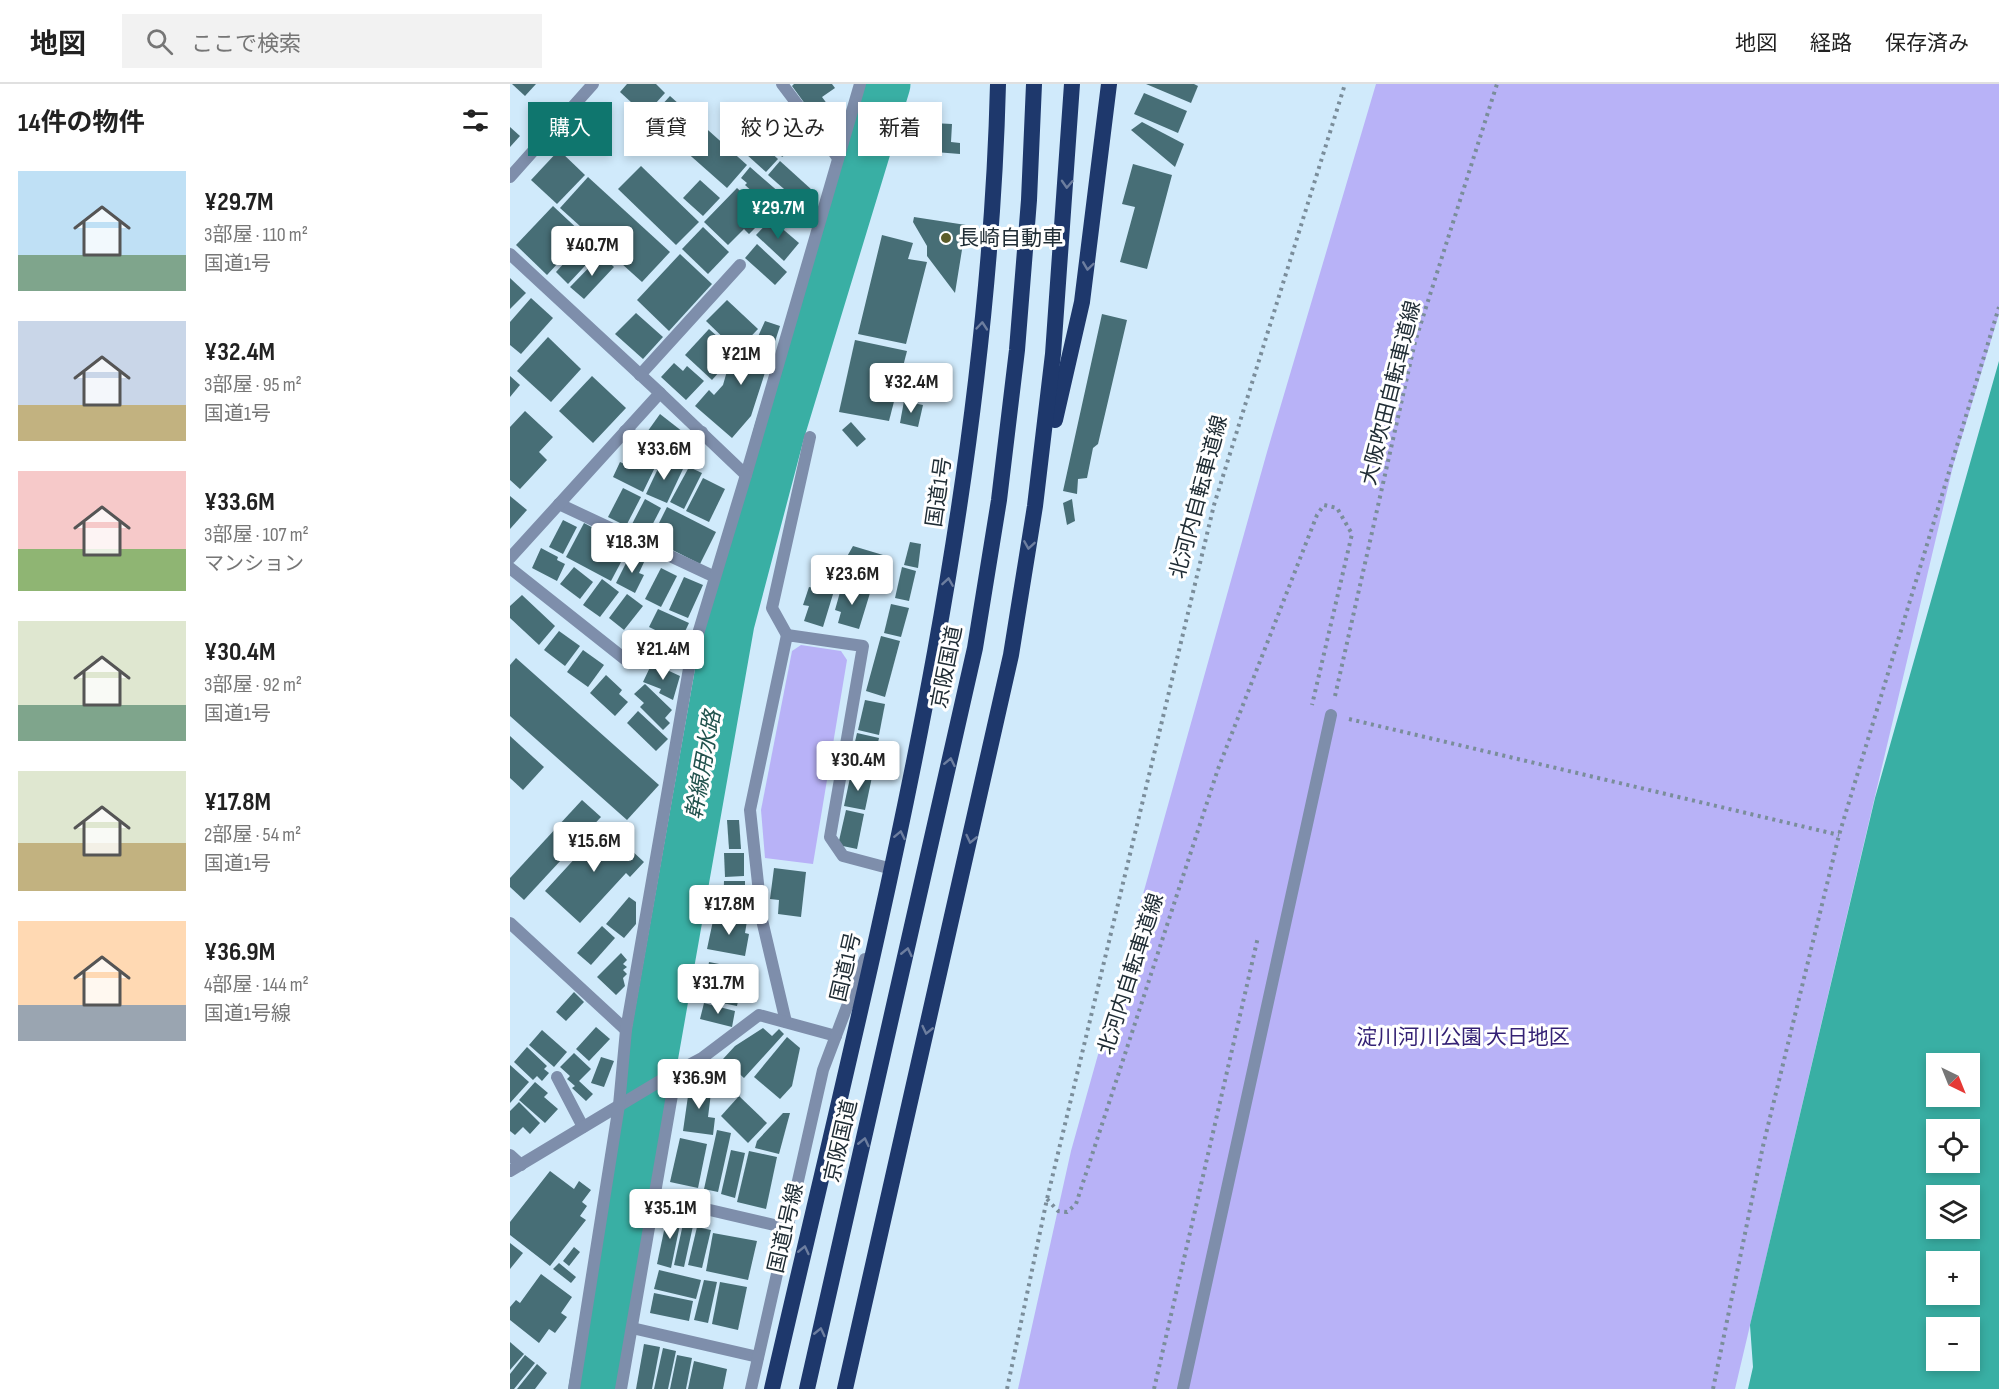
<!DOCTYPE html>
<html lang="ja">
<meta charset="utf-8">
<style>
:root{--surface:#fff;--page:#f2f2f2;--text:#222;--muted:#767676;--line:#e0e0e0;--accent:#0f766e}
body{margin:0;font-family:"Sofia Sans Condensed","Noto Sans JP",sans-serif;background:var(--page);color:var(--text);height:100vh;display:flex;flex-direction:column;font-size:22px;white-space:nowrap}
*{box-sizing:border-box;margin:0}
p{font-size:20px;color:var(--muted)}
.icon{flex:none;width:33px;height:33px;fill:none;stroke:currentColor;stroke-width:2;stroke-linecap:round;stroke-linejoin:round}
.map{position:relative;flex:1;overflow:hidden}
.panel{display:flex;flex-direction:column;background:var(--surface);width:510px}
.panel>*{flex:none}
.hud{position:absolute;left:18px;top:18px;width:570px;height:54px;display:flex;gap:12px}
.needle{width:39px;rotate:137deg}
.controls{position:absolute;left:1416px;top:969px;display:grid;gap:12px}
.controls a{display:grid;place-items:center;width:54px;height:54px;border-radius:0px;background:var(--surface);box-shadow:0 3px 9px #0003;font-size:30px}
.price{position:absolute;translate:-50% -51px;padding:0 14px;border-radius:6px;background:#fff;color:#222;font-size:20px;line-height:39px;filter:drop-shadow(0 2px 3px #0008)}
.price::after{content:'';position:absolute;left:50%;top:36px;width:18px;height:14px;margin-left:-9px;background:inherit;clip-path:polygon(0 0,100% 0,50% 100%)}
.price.current{background:var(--accent);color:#fff}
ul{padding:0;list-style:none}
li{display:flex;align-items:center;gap:18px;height:150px;padding:0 18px}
li span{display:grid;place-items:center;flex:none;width:168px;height:120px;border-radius:0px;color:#555}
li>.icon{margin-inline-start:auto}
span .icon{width:72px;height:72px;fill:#fffc;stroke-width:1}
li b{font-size:26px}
h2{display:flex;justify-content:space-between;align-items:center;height:72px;padding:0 18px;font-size:26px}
.chip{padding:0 21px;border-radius:0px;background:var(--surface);box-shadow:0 3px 9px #0003;font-size:21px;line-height:54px}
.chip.current{background:var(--accent);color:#fff}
header{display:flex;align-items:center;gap:36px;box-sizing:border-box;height:84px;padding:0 30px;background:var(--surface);border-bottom:2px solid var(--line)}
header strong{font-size:28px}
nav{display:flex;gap:33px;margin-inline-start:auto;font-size:21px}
.search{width:420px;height:54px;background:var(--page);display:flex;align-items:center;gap:15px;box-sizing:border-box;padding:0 21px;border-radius:0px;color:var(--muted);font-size:22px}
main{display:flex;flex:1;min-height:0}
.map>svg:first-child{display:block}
.green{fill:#b8b2f7}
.water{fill:#39afa4;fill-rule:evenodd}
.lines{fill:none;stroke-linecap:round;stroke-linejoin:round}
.river{stroke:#39afa4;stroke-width:51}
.building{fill:#476e76}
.path{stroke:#7a8d9a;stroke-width:4;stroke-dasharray:3 4.5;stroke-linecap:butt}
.service{stroke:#7e8eab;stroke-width:12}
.minor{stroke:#7e8eab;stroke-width:12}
.trunk{stroke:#1e386c;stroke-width:16}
.oneway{stroke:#6d7e9f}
.poi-dot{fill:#5c5d2a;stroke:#fff;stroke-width:2}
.labels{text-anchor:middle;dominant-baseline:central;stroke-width:6;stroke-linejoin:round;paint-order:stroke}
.poi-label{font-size:21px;fill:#202d35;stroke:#fff;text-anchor:start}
.street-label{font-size:21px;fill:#202d35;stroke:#fff}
.park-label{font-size:21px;fill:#352275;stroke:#fff}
.water-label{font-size:22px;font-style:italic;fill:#21524d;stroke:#fff}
</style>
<header>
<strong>地図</strong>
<div class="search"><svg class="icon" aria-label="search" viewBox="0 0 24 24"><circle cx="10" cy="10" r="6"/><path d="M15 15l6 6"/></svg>ここで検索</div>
<nav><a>地図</a><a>経路</a><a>保存済み</a></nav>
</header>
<main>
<section class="panel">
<h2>14件の物件<svg class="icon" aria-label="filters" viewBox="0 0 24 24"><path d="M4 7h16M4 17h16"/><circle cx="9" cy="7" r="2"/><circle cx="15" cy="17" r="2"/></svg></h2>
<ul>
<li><span style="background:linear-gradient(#bfe0f5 70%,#7fa58c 0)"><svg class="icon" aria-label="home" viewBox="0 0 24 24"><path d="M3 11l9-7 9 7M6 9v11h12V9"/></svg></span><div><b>¥29.7M</b><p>3部屋 · 110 m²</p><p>国道1号</p></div></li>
<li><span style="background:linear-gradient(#c9d6e8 70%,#c2b280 0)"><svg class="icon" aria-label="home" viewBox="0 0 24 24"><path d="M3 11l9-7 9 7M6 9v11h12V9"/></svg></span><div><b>¥32.4M</b><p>3部屋 · 95 m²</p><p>国道1号</p></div></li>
<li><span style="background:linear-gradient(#f6c9c9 65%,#8fb573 0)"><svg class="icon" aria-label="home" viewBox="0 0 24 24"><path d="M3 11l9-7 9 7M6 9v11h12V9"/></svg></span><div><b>¥33.6M</b><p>3部屋 · 107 m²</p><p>マンション</p></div></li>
<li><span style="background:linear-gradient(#dfe7d0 70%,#7fa58c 0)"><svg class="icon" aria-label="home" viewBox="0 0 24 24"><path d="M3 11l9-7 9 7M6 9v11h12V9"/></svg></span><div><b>¥30.4M</b><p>3部屋 · 92 m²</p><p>国道1号</p></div></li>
<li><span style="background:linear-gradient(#dfe7d0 60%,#c2b280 0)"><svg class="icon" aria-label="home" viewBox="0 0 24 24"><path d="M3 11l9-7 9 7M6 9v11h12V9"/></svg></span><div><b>¥17.8M</b><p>2部屋 · 54 m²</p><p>国道1号</p></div></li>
<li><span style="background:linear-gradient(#ffd9b3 70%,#9aa5b1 0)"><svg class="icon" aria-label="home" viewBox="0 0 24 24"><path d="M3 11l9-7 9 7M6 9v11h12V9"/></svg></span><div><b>¥36.9M</b><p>4部屋 · 144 m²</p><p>国道1号線</p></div></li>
</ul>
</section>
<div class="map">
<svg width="1489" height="1305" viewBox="0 0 1489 1305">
<rect width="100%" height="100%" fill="#d0eafb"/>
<g class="green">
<path d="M866 0H1489V230L1443 382 1225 1305H508L561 1067 757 368Z"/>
<path d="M291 561 331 567 337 576 303 780 255 774 251 726 282 567Z"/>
</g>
<path class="water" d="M1489 277V1305H1238L1243 1283 1240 1241 1365 714ZM1426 980H1460V1012H1426ZM1426 1046H1460V1078H1426ZM1426 1112H1460V1144H1426ZM1426 1178H1460V1210H1426ZM1426 1244H1460V1276H1426Z"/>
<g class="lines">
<path class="river" d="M84 1305 219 539 269 349 375 0"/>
</g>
<g class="building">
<path d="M2 0H26L15 12Z"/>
<path d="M117 0H146L155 9 135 31 110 8Z"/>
<path d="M284 0H322L325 4 312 13 321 25 306 35 282 2Z"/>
<path d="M636 0H684L688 2 681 19Z"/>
<path d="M634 9 677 27 668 49 624 30Z"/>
<path d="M160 12 237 81 217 104 139 35Z"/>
<path d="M403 38 442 40 441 58 450 59V70L425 68V63L402 61Z"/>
<path d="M632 38 674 60 665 83 621 46Z"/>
<path d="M229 39 268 75 256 88 216 52Z"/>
<path d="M0 43 10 52 0 63Z"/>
<path d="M286 44 295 57 272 73 263 60Z"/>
<path d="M49 66 75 91 47 120 21 96Z"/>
<path d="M270 77 302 106 290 119 258 91Z"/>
<path d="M623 80 662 91 637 185 610 178 625 123 612 120Z"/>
<path d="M131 82 189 138 166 161 108 105Z"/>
<path d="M240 83 285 122 271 138 243 114 246 111 235 101 237 99 231 94Z"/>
<path d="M78 93 160 168 132 198 50 124Z"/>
<path d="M190 96 210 114 193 132 173 114Z"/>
<path d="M227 104 257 132 239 150 234 145 218 161 194 138Z"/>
<path d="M43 122 74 151 37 191 6 161Z"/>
<path d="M404 133 456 141 445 209 417 172V162L403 138Z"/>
<path d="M261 135 289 159 274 177 246 151Z"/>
<path d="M193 143 219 168 198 190 172 165Z"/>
<path d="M372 151 403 159 398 175 417 178 396 260 348 250Z"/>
<path d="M74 157 87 169 58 200 46 188Z"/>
<path d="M247 160 277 188 265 201 235 174Z"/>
<path d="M170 170 202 200 159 247 127 216Z"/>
<path d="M91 171 104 183 74 215 60 203Z"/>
<path d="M0 194 16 209 0 225Z"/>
<path d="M21 214 43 234 11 270 0 261V238Z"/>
<path d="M217 216 248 245 227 267 196 237Z"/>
<path d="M126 229 153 253 133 275 105 250Z"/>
<path d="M592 230 617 236 588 360 583 364 577 394 568 395 567 410 553 407Z"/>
<path d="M255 237 270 242 241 332 222 354 185 322 199 306 204 311 213 301 217 287 223 289 228 274 233 276 236 266 241 268Z"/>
<path d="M199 245 226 269 202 296 175 271Z"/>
<path d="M38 253 71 285 41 318 7 287Z"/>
<path d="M345 256 397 267 379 337 329 328Z"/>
<path d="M164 279 173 287 177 282 194 297 176 316 151 293Z"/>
<path d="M0 292 10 301 0 313Z"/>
<path d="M82 292 116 324 83 359 49 327Z"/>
<path d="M394 317 413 321 408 343 390 339Z"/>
<path d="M15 327 43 353 29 368 37 376 10 405 0 396V343Z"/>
<path d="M150 330 182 355 175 370 135 351Z"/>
<path d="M341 338 356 355 347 363 332 346Z"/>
<path d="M127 365 149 375 133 408 103 393 110 378 119 382Z"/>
<path d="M152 376 173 385 157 419 136 410Z"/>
<path d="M179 383 192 389 174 425 160 418Z"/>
<path d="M193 394 215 405 199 438 176 427Z"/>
<path d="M113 404 131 413 116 442 98 433Z"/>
<path d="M0 412 17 426 0 445Z"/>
<path d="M135 415 151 424 136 453 120 444Z"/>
<path d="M562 415 565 437 557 441 553 419Z"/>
<path d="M157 423 206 448 190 480 141 455Z"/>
<path d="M53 436 67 443 53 470 39 463Z"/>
<path d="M74 439 119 463 101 497 56 473Z"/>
<path d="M400 458 411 460 408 484 394 481Z"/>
<path d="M343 462 373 471 366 494 349 489 345 499 319 491 323 479 328 481 330 474 335 476Z"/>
<path d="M31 464 48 473 47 476 55 480 47 497 22 484Z"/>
<path d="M121 469 135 476 129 489 134 491 125 509 106 499Z"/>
<path d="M64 483 83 498 70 515 50 500Z"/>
<path d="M392 483 406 487 399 517 385 514Z"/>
<path d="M151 484 167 492 151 523 135 515Z"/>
<path d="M308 491 327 497 313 543 294 537 299 522 293 521 299 503 304 504Z"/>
<path d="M174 493 193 501 178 534 159 526Z"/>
<path d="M92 495 109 508 90 533 73 521Z"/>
<path d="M332 501 360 509 349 545 328 539 331 528 325 526Z"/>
<path d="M117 510 133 522 114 546 99 534Z"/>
<path d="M12 511 45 542 29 561 0 534V522Z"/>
<path d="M381 520 399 524 391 553 374 549Z"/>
<path d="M148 525 179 539 170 558 139 543Z"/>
<path d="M49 547 70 562 55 582 34 566Z"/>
<path d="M142 549 175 565 166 583 133 566Z"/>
<path d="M371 552 390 557 375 613 356 607Z"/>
<path d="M73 566 94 581 78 603 57 588Z"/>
<path d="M6 574 149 701 117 736 0 632V581Z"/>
<path d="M142 579 170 592 163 616 149 609 151 605 133 598Z"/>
<path d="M96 591 112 606 109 610 118 618 105 632 80 609Z"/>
<path d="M135 600 162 626 155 634 160 639 153 646 130 623 134 619 124 610Z"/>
<path d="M355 616 375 620 369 651 348 646Z"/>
<path d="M128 627 158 655 146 667 117 639Z"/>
<path d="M347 649 369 654 361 689 339 684Z"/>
<path d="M0 652 34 683 13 706 0 694Z"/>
<path d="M341 689 362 693 355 726 334 722Z"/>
<path d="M72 716 91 733 14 816 0 803V794Z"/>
<path d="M336 726 354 730 347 765 328 761Z"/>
<path d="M217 736H229L231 765H219Z"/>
<path d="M92 739 134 778 120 793 116 789 70 839 35 807 80 758 77 755Z"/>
<path d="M214 769H234V792L215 793Z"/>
<path d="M264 784 296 788 291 833 268 830 269 816 260 815Z"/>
<path d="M214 797H235V826H213Z"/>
<path d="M119 813 126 818V840L114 854 96 840Z"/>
<path d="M204 832 237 837 235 849 239 850 235 872 197 865Z"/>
<path d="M92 842 105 854 81 881 67 869Z"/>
<path d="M111 869 117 876 113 880 117 883 113 886 117 890 113 894 115 902 106 911 87 893Z"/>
<path d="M199 878 235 885 227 922 192 915Z"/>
<path d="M64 908 74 918 56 937 46 928Z"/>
<path d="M194 919 225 927 222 943 190 935Z"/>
<path d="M86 943 100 955 79 977 66 965Z"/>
<path d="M253 944 262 952 269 945 274 950 234 994 213 975 225 962Z"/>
<path d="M32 946 57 968 44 983 19 961Z"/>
<path d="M277 953 290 964 282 1002 270 1015 244 993Z"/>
<path d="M17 963 37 982 34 985 39 989 32 997 27 992 23 996 4 978Z"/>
<path d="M64 969 81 985 69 997 83 1010 76 1017 62 1004 65 1002 57 995 60 992 50 983Z"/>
<path d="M91 973 104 977 94 1003 81 999Z"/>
<path d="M0 981 19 998 0 1019Z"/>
<path d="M25 998 38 1009 34 1013 48 1025 35 1039 9 1016Z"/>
<path d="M180 998 202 1001 198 1033 205 1034 203 1051 173 1047Z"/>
<path d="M229 1012 257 1039 238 1059 211 1032Z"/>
<path d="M9 1018 30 1039 20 1050 13 1043 5 1051 0 1047V1027Z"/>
<path d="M273 1029H280L269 1070 245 1064 247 1057Z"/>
<path d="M207 1046 221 1049 208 1108 194 1105Z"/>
<path d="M170 1054 197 1060 188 1104 160 1098Z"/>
<path d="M221 1066 235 1069 225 1114 211 1110Z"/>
<path d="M239 1067 267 1073 256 1125 227 1118Z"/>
<path d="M40 1087 64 1105 69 1097 81 1106 72 1118 77 1122 70 1132 76 1136 40 1182 0 1151V1138Z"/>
<path d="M158 1128 172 1131 161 1184 147 1180Z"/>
<path d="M173 1140 183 1142 174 1183 164 1181Z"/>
<path d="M187 1143 201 1146 192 1184 178 1181Z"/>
<path d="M203 1149 247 1157 238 1196 196 1187Z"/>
<path d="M0 1159 13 1169 0 1185Z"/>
<path d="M64 1163 70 1168 59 1182 53 1177Z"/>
<path d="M49 1179 66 1193 61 1199 43 1185Z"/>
<path d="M149 1186 191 1196 186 1215 144 1205Z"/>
<path d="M31 1190 62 1213 51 1229 57 1233 45 1249 39 1245 29 1259 0 1236V1223L6 1216 10 1219Z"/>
<path d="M194 1196 207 1198 198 1239 184 1236Z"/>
<path d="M210 1198 237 1203 228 1246 202 1240Z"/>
<path d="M144 1209 183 1217 179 1237 140 1229Z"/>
<path d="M0 1258 14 1270 0 1286Z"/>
<path d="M134 1260 150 1263 142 1305H126Z"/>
<path d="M153 1264 166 1267 158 1305H144Z"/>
<path d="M15 1271 25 1279 4 1305H0V1290Z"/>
<path d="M167 1271 182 1274 176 1305H160Z"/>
<path d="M184 1277 217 1285 213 1305H178Z"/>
<path d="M27 1280 37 1289 25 1305H7Z"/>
</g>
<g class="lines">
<g class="path">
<path d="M825 612 905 258 987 0"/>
<path d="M839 635 1329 751"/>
<path d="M537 1115 548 1127 557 1128 566 1120 708 685 807 431 814 421 827 424 842 450 802 621"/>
<path d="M497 1305 537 1115 704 421 835 0"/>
<path d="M644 1305 748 853"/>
<path d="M1203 1305 1253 1062 1329 751 1489 223"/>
</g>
<g class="service">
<path d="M272 0 328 74"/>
<path d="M130 291 230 181"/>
<path d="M115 347 179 379 192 348"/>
<path d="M49 420 205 493"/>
<path d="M0 484 116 576"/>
<path d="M277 551 262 524 300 353"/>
<path d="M47 993 73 1043"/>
<path d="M0 1071 11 1081"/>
<path d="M144 1113 277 1144"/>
<path d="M122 1244 248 1273"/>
</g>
<g class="minor">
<path d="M0 93 83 0"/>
<path d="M0 170 150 309 0 474"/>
<path d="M236 391 350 0"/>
<path d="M0 839 116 946"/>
<path d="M276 938 252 836 240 726 277 551 353 562 320 753 333 772 382 785"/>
<path d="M0 1087 160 991 192 974 249 931 326 952"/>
<path d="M64 1305 109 1021 116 946 181 573 236 391 150 309"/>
<path d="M111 1305 166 988"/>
<path d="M241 1305 313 986 355 875"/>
<path d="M673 1305 821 631"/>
</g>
<g class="trunk">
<path d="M545 336 572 218 599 0"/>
<path d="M262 1305C361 874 477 445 488 0"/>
<path d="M297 1305 465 564 489 416 507 266 519 116 524 0"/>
<path d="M335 1305 501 571 525 422 543 270 562 0"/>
</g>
</g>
<defs><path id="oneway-chevron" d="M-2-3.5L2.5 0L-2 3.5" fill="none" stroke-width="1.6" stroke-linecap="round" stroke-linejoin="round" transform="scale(1.5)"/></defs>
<g class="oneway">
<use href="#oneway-chevron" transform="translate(557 100) rotate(93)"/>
<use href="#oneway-chevron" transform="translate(578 182) rotate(98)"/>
<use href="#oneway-chevron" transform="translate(472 242) rotate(-85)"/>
<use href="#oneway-chevron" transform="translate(519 461) rotate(99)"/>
<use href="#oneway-chevron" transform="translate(438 498) rotate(-81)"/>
<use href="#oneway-chevron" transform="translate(440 678) rotate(-78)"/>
<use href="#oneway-chevron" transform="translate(390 751) rotate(-78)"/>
<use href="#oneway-chevron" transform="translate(461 755) rotate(103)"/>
<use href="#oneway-chevron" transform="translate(397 868) rotate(-77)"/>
<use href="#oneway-chevron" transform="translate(417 946) rotate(103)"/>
<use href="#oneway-chevron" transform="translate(354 1058) rotate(-77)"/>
<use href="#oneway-chevron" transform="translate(294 1166) rotate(-77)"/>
<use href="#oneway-chevron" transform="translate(310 1248) rotate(-77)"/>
</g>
<circle class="poi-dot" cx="436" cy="154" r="6"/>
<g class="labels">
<g class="poi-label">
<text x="448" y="154">長崎自動車</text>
</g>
<g class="street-label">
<text transform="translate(881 309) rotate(-76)">大阪吹田自転車道線</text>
<text transform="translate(429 408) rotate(-82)">国道1号</text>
<text transform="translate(689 413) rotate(-75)">北河内自転車道線</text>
<text transform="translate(437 583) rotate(-79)">京阪国道</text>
<text transform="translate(336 883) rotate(-77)">国道1号</text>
<text transform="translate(621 890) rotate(-72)">北河内自転車道線</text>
<text transform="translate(331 1057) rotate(-77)">京阪国道</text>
<text transform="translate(276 1144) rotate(-77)">国道1号線</text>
</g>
<g class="park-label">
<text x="953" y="953">淀川河川公園 大日地区</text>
</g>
<g class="water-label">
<text transform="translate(194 681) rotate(-80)">幹線用水路</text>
</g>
</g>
</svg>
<div class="controls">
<a><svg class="needle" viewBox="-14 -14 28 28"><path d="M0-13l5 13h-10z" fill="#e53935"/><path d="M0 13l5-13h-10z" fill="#767676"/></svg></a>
<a><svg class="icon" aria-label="locate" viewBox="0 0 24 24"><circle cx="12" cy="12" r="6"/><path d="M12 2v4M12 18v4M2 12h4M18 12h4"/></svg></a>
<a><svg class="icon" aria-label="layers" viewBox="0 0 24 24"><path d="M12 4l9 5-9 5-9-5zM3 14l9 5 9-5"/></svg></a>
<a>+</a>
<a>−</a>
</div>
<b class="price current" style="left:268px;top:156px">¥29.7M</b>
<b class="price" style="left:82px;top:193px">¥40.7M</b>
<b class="price" style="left:231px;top:302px">¥21M</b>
<b class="price" style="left:401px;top:330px">¥32.4M</b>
<b class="price" style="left:154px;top:397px">¥33.6M</b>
<b class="price" style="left:122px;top:490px">¥18.3M</b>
<b class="price" style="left:342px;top:522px">¥23.6M</b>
<b class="price" style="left:153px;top:597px">¥21.4M</b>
<b class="price" style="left:348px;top:708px">¥30.4M</b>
<b class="price" style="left:84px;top:789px">¥15.6M</b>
<b class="price" style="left:219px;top:852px">¥17.8M</b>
<b class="price" style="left:208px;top:931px">¥31.7M</b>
<b class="price" style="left:189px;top:1026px">¥36.9M</b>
<b class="price" style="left:160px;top:1156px">¥35.1M</b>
<div class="hud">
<a class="chip current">購入</a>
<a class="chip">賃貸</a>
<a class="chip">絞り込み</a>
<a class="chip">新着</a>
</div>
</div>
</main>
